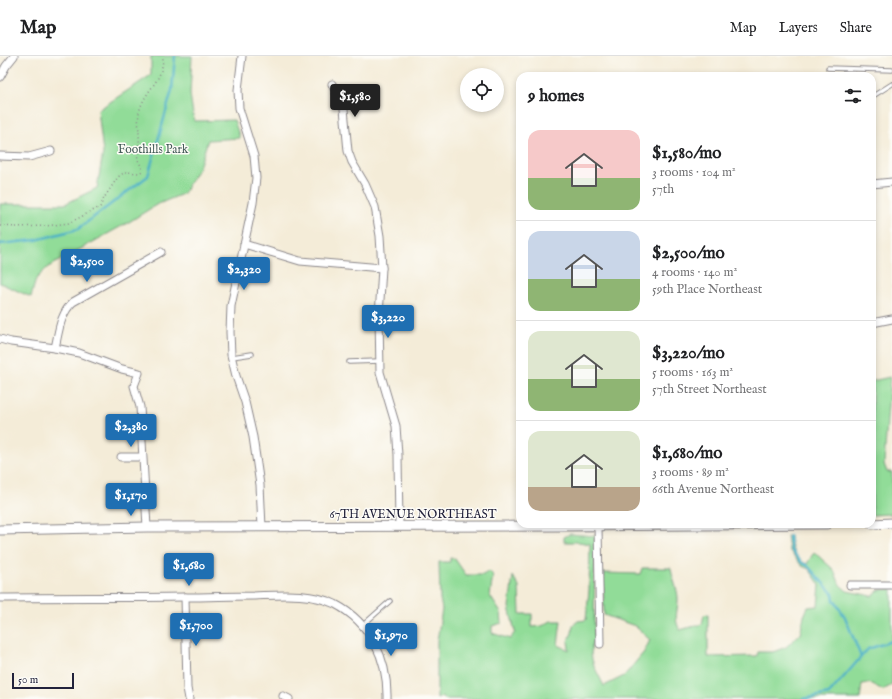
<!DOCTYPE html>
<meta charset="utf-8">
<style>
:root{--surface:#fff;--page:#f2f2f2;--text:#202124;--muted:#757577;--line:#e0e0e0;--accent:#1f6fb2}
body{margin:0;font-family:"IM FELL English",serif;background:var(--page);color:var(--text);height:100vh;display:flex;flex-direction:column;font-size:15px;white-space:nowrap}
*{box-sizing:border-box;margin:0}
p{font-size:13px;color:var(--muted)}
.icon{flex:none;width:22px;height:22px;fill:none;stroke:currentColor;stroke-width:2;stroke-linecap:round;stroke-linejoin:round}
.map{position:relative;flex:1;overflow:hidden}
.sheet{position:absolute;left:516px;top:16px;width:360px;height:456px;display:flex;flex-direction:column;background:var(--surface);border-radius:12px;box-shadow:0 2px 6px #0003}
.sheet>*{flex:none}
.fabs{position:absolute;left:460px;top:12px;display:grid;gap:8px}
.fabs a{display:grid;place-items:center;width:44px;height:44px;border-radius:50%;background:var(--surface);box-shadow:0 2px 6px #0003;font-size:20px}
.scale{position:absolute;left:12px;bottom:10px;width:62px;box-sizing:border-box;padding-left:4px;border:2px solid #22223b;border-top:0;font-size:11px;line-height:14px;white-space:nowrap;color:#22223b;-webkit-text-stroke:3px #fdfcf7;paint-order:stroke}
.price{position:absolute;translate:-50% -34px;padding:0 9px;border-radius:4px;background:var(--accent);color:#fff;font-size:13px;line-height:26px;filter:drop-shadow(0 1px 2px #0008)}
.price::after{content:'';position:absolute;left:50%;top:24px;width:12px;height:9px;margin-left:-6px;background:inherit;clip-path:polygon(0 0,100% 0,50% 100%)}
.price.selected{background:#222;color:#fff}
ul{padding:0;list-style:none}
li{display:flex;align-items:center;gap:12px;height:100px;padding:0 12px}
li+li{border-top:1px solid var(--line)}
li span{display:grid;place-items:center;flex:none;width:112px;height:80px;border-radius:12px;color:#555}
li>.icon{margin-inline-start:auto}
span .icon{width:48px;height:48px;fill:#fffc;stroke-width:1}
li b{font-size:17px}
h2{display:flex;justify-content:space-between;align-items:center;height:48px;padding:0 12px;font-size:17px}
header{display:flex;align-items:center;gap:24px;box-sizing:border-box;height:56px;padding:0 20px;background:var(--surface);border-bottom:1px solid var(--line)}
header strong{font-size:19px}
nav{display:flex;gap:22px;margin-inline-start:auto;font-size:14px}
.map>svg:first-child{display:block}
.green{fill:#91dc98;stroke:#5a7f6a}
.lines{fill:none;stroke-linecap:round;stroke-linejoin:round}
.stream{stroke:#48b0c7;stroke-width:2.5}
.service-casing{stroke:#8b878a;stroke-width:5.5}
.minor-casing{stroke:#8b878a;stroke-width:9}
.tertiary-casing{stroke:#8b878a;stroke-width:11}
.path{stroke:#8b878a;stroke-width:1.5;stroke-dasharray:1 3;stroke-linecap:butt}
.service{stroke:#fff;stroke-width:3.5}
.minor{stroke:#fff;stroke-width:7}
.tertiary{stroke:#fff;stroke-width:9}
.labels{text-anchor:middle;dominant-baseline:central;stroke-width:3;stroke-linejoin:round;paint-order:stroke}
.park-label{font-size:12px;fill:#435a57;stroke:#fdfcf7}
.street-label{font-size:12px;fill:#22223b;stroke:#fdfcf7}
</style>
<header>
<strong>Map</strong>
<nav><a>Map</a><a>Layers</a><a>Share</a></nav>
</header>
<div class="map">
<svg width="892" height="643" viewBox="0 0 892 643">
<rect width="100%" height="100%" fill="#fdfcf7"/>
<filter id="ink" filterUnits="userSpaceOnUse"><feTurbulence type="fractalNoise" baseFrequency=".025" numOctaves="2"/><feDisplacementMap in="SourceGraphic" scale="8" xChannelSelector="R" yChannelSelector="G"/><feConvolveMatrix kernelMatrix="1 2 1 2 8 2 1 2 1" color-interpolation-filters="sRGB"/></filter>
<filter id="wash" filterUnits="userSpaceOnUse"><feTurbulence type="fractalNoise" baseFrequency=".012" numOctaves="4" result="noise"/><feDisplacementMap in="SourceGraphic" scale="16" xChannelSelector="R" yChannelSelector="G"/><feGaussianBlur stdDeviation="0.9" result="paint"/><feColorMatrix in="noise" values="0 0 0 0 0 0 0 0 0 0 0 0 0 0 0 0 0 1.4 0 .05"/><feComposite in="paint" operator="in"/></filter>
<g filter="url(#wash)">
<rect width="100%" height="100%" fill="#f4ecd8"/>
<g class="green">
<path d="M151 0H192L190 38 194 65 234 64 240 82 208 84 199 111 183 138 180 139 156 149 129 166 48 211 36 223 31 241 0 227V148H65L97 132 103 97 98 54 151 19Z"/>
<path d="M890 321 884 408 887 416H892V458L872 459V325Z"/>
<path d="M570 478 595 480 594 584C586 601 597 615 604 630L624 620 644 596 650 584 635 570 604 559 603 517 640 518 642 512H671C672 522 678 533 678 543 678 555 673 563 680 574L702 568 704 559 708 558V601L757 600 758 596H773L786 591 800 578 804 560 808 551 818 550 820 529 809 513 802 510 789 494 787 480H790C791 492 794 504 807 508L814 496 834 514 840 529 847 535 872 540 879 534 892 533V629L883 634 869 627 862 628 860 643H444L443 640 437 643V585L442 553 440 543 439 506H450V502L455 503 466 519H483L489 515 493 519 490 540 501 557 502 567 492 570V577L510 583 515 576 509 551 513 520 519 531 520 558H532V571L542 570 551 565H561L558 589 569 594 568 585 572 577 573 569 578 565 586 564 589 534 590 488 579 486H564V481Z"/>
</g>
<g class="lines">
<g class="stream">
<path d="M0 188 36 184 78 173 148 120 172 34 175 0"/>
<path d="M789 480 791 494 802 507 807 509 833 538 834 544 845 561 861 601"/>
<path d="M803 643 829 638 868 593 892 585"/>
</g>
</g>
</g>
<g filter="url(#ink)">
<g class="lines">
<g class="service-casing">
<g id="service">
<path d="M828 12 892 14"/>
<path d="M873 40 892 28"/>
<path d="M232 301 252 298"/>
<path d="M349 306 380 305"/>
<path d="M363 569 390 545"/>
</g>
</g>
<g class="minor-casing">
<g id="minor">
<path d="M242 0 238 34 239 52 254 100 256 122 253 147 231 250 230 276 231 299 236 320 245 346 253 381 260 429 262 471"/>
<path d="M0 21 6 10 14 0"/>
<path d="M332 28 344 53 348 95 352 106 365 128 375 151 380 180 382 212 379 260 380 316 396 370 398 399 399 470"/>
<path d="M0 100 29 101 51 95"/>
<path d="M872 128 892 126"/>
<path d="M244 188 300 205 382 212"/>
<path d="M872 267 892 263"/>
<path d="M0 283 11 286 55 292 79 297 122 313 139 317 134 330 140 351 147 471"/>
<path d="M55 292C59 275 60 258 73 246L161 196"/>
<path d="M121 401H142"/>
<path d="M598 470 600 588"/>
<path d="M850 529H892"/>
<path d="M185 541 187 632 189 643"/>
<path d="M0 542C62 541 123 542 185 541 208 541 231 540 254 540 281 539 310 536 335 548 371 567 388 603 387 643"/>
<path d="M283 640 289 643"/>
</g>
</g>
<g class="tertiary-casing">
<g id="tertiary">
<path d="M872 468 892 467"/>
<path d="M0 474 147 471 560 470 827 468"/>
</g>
</g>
<path class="path" d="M0 170 15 171 45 170 69 167 100 151 104 142 118 121 125 116 139 117 142 115C142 111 140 108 138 104 137 99 138 93 139 88 140 76 136 62 141 50 149 30 163 25 163 0"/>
<use href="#service" class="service"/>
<use href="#minor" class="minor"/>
<use href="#tertiary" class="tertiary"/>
</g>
</g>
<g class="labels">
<g class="park-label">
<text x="153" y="93">Foothills Park</text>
</g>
<g class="street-label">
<text x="413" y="458">67TH AVENUE NORTHEAST</text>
</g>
</g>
</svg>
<div class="fabs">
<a><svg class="icon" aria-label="locate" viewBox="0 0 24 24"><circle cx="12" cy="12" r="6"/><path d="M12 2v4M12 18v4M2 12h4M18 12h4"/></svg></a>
</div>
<div class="scale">50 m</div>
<b class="price selected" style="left:355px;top:62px">$1,580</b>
<b class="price" style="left:87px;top:227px">$2,500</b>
<b class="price" style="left:244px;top:235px">$2,320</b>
<b class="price" style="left:388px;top:283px">$3,220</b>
<b class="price" style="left:131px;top:392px">$2,380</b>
<b class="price" style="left:131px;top:461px">$1,170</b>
<b class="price" style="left:189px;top:531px">$1,680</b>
<b class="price" style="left:196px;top:591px">$1,700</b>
<b class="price" style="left:391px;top:601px">$1,970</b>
<section class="sheet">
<h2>9 homes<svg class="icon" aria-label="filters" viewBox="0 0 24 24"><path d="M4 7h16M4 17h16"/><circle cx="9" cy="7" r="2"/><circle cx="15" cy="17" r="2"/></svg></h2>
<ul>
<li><span style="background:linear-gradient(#f6c9c9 60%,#8fb573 0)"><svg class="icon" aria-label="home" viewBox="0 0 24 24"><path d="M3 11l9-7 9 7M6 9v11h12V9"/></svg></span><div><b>$1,580/mo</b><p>3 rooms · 104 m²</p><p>57th</p></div></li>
<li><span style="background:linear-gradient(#c9d6e8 60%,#8fb573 0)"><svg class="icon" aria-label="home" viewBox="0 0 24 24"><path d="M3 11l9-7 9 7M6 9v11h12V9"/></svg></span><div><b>$2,500/mo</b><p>4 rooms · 140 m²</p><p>59th Place Northeast</p></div></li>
<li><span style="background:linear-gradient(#dfe7d0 60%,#8fb573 0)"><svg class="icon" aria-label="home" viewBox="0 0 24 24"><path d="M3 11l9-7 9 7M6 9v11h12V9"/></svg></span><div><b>$3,220/mo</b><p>5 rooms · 163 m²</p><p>57th Street Northeast</p></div></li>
<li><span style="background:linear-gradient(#dfe7d0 70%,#b9a48a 0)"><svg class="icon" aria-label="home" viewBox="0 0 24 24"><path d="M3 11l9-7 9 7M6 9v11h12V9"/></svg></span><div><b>$1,680/mo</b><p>3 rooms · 89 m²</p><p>66th Avenue Northeast</p></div></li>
</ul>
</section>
</div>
